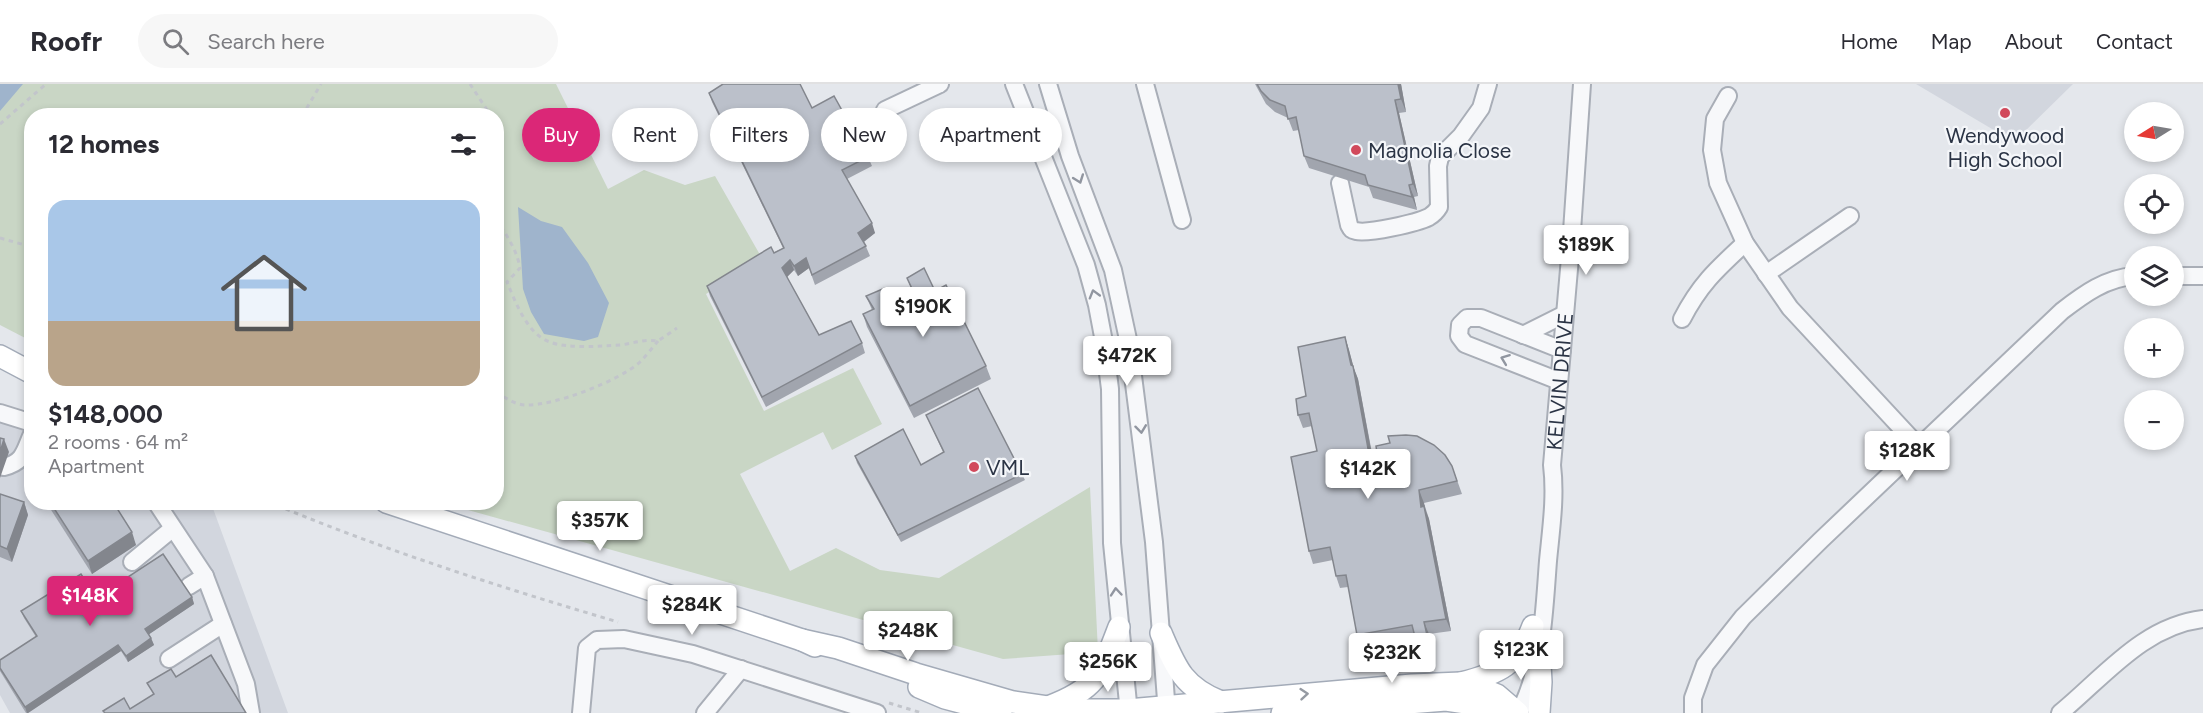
<!DOCTYPE html>
<meta charset="utf-8">
<style>
:root{--surface:#fff;--page:#f7f7f7;--text:#2b2b33;--muted:#7c7c81;--line:#e1e1e2;--accent:#db2777}
body{margin:0;font-family:Figtree,sans-serif;background:var(--page);color:var(--text);height:100vh;display:flex;flex-direction:column;font-size:22px;white-space:nowrap}
*{box-sizing:border-box;margin:0}
p{font-size:20px;color:var(--muted)}
.icon{flex:none;width:33px;height:33px;fill:none;stroke:currentColor;stroke-width:2;stroke-linecap:round;stroke-linejoin:round}
.map{position:relative;flex:1;overflow:hidden}
.side{position:absolute;left:24px;top:24px;width:480px;height:402px;display:flex;flex-direction:column;background:var(--surface);border-radius:24px;box-shadow:0 3px 9px #0003}
.side>*{flex:none}
.guide{position:absolute;left:522px;top:24px;width:570px;height:54px;display:flex;gap:12px}
.needle{width:39px;rotate:259deg}
.controls{position:absolute;left:2124px;top:18px;display:grid;gap:12px}
.controls a{display:grid;place-items:center;width:60px;height:60px;border-radius:50%;background:var(--surface);box-shadow:0 3px 9px #0003;font-size:30px}
.price{position:absolute;translate:-50% -51px;padding:0 14px;border-radius:6px;background:#fff;color:#222;font-size:20px;line-height:39px;filter:drop-shadow(0 2px 3px #0008)}
.price::after{content:'';position:absolute;left:50%;top:36px;width:18px;height:14px;margin-left:-9px;background:inherit;clip-path:polygon(0 0,100% 0,50% 100%)}
.price.active{background:var(--accent);color:#fff}
ul{padding:0;list-style:none}
li{display:grid;align-content:center;gap:12px;height:318px;padding:0 24px}
li+li{border-top:2px solid var(--line)}
li span{display:grid;place-items:center;height:186px;border-radius:18px;color:#555}
li>.icon{margin-inline-start:auto}
span .icon{width:108px;height:108px;fill:#fffc;stroke-width:1}
li b{font-size:26px}
h2{display:flex;justify-content:space-between;align-items:center;height:72px;padding:0 24px;font-size:26px}
.chip{padding:0 21px;border-radius:27px;background:var(--surface);box-shadow:0 3px 9px #0003;font-size:21px;line-height:54px}
.chip.active{background:var(--accent);color:#fff}
header{display:flex;align-items:center;gap:36px;box-sizing:border-box;height:84px;padding:0 30px;background:var(--surface);border-bottom:2px solid var(--line)}
header strong{font-size:28px}
nav{display:flex;gap:33px;margin-inline-start:auto;font-size:21px}
.search{width:420px;height:54px;background:var(--page);display:flex;align-items:center;gap:15px;box-sizing:border-box;padding:0 21px;border-radius:33px;color:var(--muted);font-size:22px}
.map>svg:first-child{display:block}
.built{fill:#d2d6de}
.green{fill:#c9d6c5}
.water{fill:#9fb4cc}
.lines{fill:none;stroke-linecap:round;stroke-linejoin:round}
.minor-casing{stroke:#a9aeb7;stroke-width:20}
.major-casing{stroke:#a3abb8;stroke-width:24}
.path{stroke:#c2c5cb;stroke-width:3;stroke-dasharray:4.5 4.5;stroke-linecap:butt}
.minor{stroke:#f7f8fa;stroke-width:16}
.major{stroke:#fff;stroke-width:21}
.wall{fill:#a1a5ae}
.shaded-wall{fill:#83868d}
.building{fill:#bbc0ca;stroke:#83868d;stroke-width:1.5}
.oneway{stroke:#9196a0}
.oneway2{stroke:#959aa2}
.poi-dot{fill:#d1495b;stroke:#f4f6f9;stroke-width:2}
.labels{text-anchor:middle;dominant-baseline:central;stroke-width:4.5;stroke-linejoin:round;paint-order:stroke}
.poi-label{font-size:21px;fill:#2b3445;stroke:#f4f6f9;text-anchor:start}
.street-label{font-size:21px;fill:#2b3445;stroke:#f4f6f9}
</style>
<header>
<strong>Roofr</strong>
<div class="search"><svg class="icon" aria-label="search" viewBox="0 0 24 24"><circle cx="10" cy="10" r="6"/><path d="M15 15l6 6"/></svg>Search here</div>
<nav><a>Home</a><a>Map</a><a>About</a><a>Contact</a></nav>
</header>
<div class="map">
<svg width="2203" height="629" viewBox="0 0 2203 629">
<rect width="100%" height="100%" fill="#e4e7ec"/>
<g class="built">
<path d="M1916 0H2073L2014 58Z"/>
<path d="M0 332 31 343 32 418 211 419 288 629H10L0 611Z"/>
</g>
<path class="green" d="M0 0H556L608 105 644 86 685 101 715 92 763 176 706 210 764 327 853 284 882 340 832 366 823 348 740 390 790 487 836 464 880 486 939 494 1090 403 1098 568 1003 575 443 419 496 418V32H32L31 257 0 241Z"/>
<g class="water">
<path d="M0 0H23L0 27Z"/>
<path d="M518 123 541 137 562 143 588 179 609 219 598 253 584 257 544 250 531 228 523 205Z"/>
</g>
<g class="lines">
<g class="minor-casing">
<g id="minor">
<path d="M1014 0 1086 181 1097 221 1104 258 1110 305 1112 459 1129 629"/>
<path d="M1048 0 1070 72 1113 186 1129 260 1154 458 1167 629"/>
<path d="M1145 0 1182 136"/>
<path d="M1728 12 1715 35 1712 66 1718 99 1745 159 1790 224 1919 363"/>
<path d="M885 26 940 0"/>
<path d="M1340 99 1349 141C1351 145 1351 146 1356 147 1368 150 1417 139 1429 133 1434 130 1436 128 1439 123L1438 82 1440 73 1461 52 1481 24 1488 0"/>
<path d="M1766 190 1850 132"/>
<path d="M2174 192H2203"/>
<path d="M1682 235C1700 200 1717 185 1745 159"/>
<path d="M1523 251 1565 230"/>
<path d="M1559 297 1465 260 1459 252 1460 241 1467 234H1481L1562 266"/>
<path d="M0 329 32 339"/>
<path d="M4 383C24 378 24 368 32 350"/>
<path d="M156 418 205 492 246 600 251 629"/>
<path d="M132 478 172 445"/>
<path d="M189 502 205 492"/>
<path d="M169 575 223 540"/>
<path d="M581 629 587 564 597 556 624 555 693 570 877 629"/>
<path d="M705 629 741 585"/>
<path id="s1" d="M1519 629C1543 583 1544 528 1548 477 1551 445 1556 413 1552 381L1571 162 1582 0"/>
<path d="M1693 629V614L1705 581 1743 533 1821 456 2062 227C2084 210 2106 194 2134 192"/>
<path d="M2060 629C2104 593 2143 542 2203 535"/>
</g>
</g>
<g class="major-casing">
<g id="major">
<path d="M0 272 32 289"/>
<path d="M386 418 802 556 815 562"/>
<path d="M1161 549C1176 584 1183 603 1221 618"/>
<path d="M802 556 838 564 916 590 1013 618 1068 626H1128L1412 601 1461 599 1475 602 1497 611 1518 629"/>
<path d="M1461 599C1498 590 1519 580 1533 542"/>
<path d="M919 603 945 614 1001 629"/>
<path d="M1048 623C1097 605 1101 590 1119 543"/>
<path d="M1282 629 1446 616 1472 620 1492 629"/>
<path d="M1539 629 1541 598 1539 562"/>
</g>
</g>
<g class="path">
<path d="M470 0 491 32"/>
<path d="M302 32 321 0"/>
<path d="M0 40 46 0"/>
<path d="M496 135C506 150 517 166 520 184L507 198C516 219 527 250 550 258 567 265 603 262 621 261 634 259 645 255 658 257L677 244"/>
<path d="M0 154 32 163"/>
<path d="M496 308C506 314 515 321 526 321 554 322 619 297 640 278 646 272 652 264 658 257"/>
<path d="M269 418C383 466 500 503 618 538"/>
<path d="M889 619 922 629"/>
</g>
<use href="#minor" class="minor"/>
<use href="#major" class="major"/>
</g>
<g class="wall">
<path d="M1255 0H1401L1406 28 1399 29 1418 112 1414 113 1417 126 1373 114 1369 103 1309 84 1304 72 1299 46 1293 47 1288 34 1275 28 1266 20Z"/>
<path d="M709 9 812 24 868 73 872 82 847 95 875 149 864 158 870 172 815 201 809 184 798 192 794 186 787 193 819 251 862 259 865 269 766 323 710 212 707 202 783 164 712 18Z"/>
<path d="M907 194 935 207 986 282 991 295 914 334 867 243 863 230 872 226 866 212 895 218 913 209Z"/>
<path d="M1345 253 1349 266 1353 282 1358 295 1372 369 1452 382 1462 410 1424 419 1429 435 1451 547 1429 550 1431 564 1420 565 1416 554 1362 563 1357 551 1348 503 1340 504 1336 492 1333 476 1313 480 1309 467 1317 367 1312 342 1303 344 1298 331 1306 312Z"/>
<path d="M926 331 1022 390 1025 396 901 458 857 379 855 372 921 381 943 368Z"/>
<path d="M0 410 24 418 28 431 12 478 0 473Z"/>
<path d="M46 418H113L136 461 92 490Z"/>
<path d="M192 513 194 520 149 550 154 561 128 578 121 567 28 629H26L0 587V576L36 553 24 534 21 527 96 514Z"/>
</g>
<g class="shaded-wall">
<path d="M1398 0H1401L1406 28 1401 15Z"/>
<path d="M1395 16 1399 29 1418 112 1413 100Z"/>
<path d="M1409 101 1414 113 1417 126 1412 113Z"/>
<path d="M872 139 875 149 862 159 858 149Z"/>
<path d="M806 174 809 184 798 192 794 182Z"/>
<path d="M790 176 794 186 786 194 782 184Z"/>
<path d="M1345 253 1349 266 1355 288 1353 282 1358 295 1374 382 1369 370Z"/>
<path d="M4 355 9 368 0 394V368Z"/>
<path d="M1419 406 1424 419 1426 435 1421 423Z"/>
<path d="M24 418 28 431 12 478 7 465Z"/>
<path d="M1424 422 1429 435 1451 547 1446 535Z"/>
<path d="M132 448 136 461 92 490 88 477Z"/>
<path d="M192 513 194 520 148 551 145 545Z"/>
<path d="M1424 538 1429 550 1431 564 1427 551Z"/>
<path d="M151 554 154 561 128 578 126 572Z"/>
<path d="M118 561 121 567 28 629H27L25 623Z"/>
</g>
<g class="building">
<path d="M723 0H800L812 24 834 12 868 73 842 86 872 139 858 149 866 162 812 191 806 174 794 182 790 176 782 184 819 251 851 237 862 259 762 313 707 202 771 163 774 169 784 164 709 9Z"/>
<path d="M1257 0H1398L1401 15 1395 16 1413 100 1409 101 1412 113 1368 101 1365 91 1304 72 1296 33 1288 35 1285 22 1270 16 1261 7Z"/>
<path d="M924 184 935 207 946 201 986 282 910 322 863 230 874 225 866 212 885 204 895 218 914 209 907 194Z"/>
<path d="M1345 253 1351 281 1353 282 1369 370 1377 369 1376 362 1390 359 1388 352 1406 351 1417 352 1434 361 1445 371 1452 382 1457 397 1419 406 1421 423 1424 422 1446 535 1424 538 1427 551 1415 553 1412 541 1357 551 1346 491 1336 492 1330 463 1309 467 1291 373 1317 367 1309 329 1298 331 1296 315 1306 312 1298 263Z"/>
<path d="M978 304 1022 390 898 451 855 372 903 345 921 381 944 368 926 331Z"/>
<path d="M0 354 4 355 0 368Z"/>
<path d="M32 384V391L28 386Z"/>
<path d="M0 410 24 418 7 465 0 462Z"/>
<path d="M50 418H113L132 448 88 477Z"/>
<path d="M163 470 192 513 145 545 151 554 126 572 118 561 25 623 0 584V576L37 552 21 527 81 490 96 514Z"/>
<path d="M211 571 246 629H105L103 627 124 614 130 625 154 610 147 599 171 585 176 593Z"/>
</g>
<defs><path id="oneway-chevron" d="M-2-3.5L2.5 0L-2 3.5" fill="none" stroke-width="1.6" stroke-linecap="round" stroke-linejoin="round" transform="scale(1.5)"/></defs>
<g class="oneway">
<use href="#oneway-chevron" transform="translate(1079 95) rotate(70)"/>
<use href="#oneway-chevron" transform="translate(1094 210) rotate(-106)"/>
<use href="#oneway-chevron" transform="translate(1505 275) rotate(-159)"/>
<use href="#oneway-chevron" transform="translate(1141 345) rotate(83)"/>
<use href="#oneway-chevron" transform="translate(1116 508) rotate(-95)"/>
</g>
<use class="oneway2" href="#oneway-chevron" transform="translate(1304 610) rotate(-5)"/>
<g class="poi-dot">
<circle cx="2005" cy="29" r="6"/>
<circle cx="1356" cy="66" r="6"/>
<circle cx="974" cy="383" r="6"/>
</g>
<g class="labels">
<g class="poi-label">
<text x="2005" y="51" text-anchor="middle">Wendywood<tspan x="2005" dy="24">High School</tspan></text>
<text x="1368" y="66">Magnolia Close</text>
<text x="986" y="383">VML</text>
</g>
<g class="street-label">
<text stroke="none"><textPath href="#s1" startOffset="336">KELVIN DRIVE</textPath></text>
</g>
</g>
</svg>
<div class="controls">
<a><svg class="needle" viewBox="-14 -14 28 28"><path d="M0-13l5 13h-10z" fill="#e53935"/><path d="M0 13l5-13h-10z" fill="#7c7c81"/></svg></a>
<a><svg class="icon" aria-label="locate" viewBox="0 0 24 24"><circle cx="12" cy="12" r="6"/><path d="M12 2v4M12 18v4M2 12h4M18 12h4"/></svg></a>
<a><svg class="icon" aria-label="layers" viewBox="0 0 24 24"><path d="M12 4l9 5-9 5-9-5zM3 14l9 5 9-5"/></svg></a>
<a>+</a>
<a>−</a>
</div>
<b class="price" style="left:1586px;top:192px">$189K</b>
<b class="price" style="left:923px;top:254px">$190K</b>
<b class="price" style="left:1127px;top:303px">$472K</b>
<b class="price" style="left:1907px;top:398px">$128K</b>
<b class="price" style="left:1368px;top:416px">$142K</b>
<b class="price" style="left:600px;top:468px">$357K</b>
<b class="price active" style="left:90px;top:543px">$148K</b>
<b class="price" style="left:692px;top:552px">$284K</b>
<b class="price" style="left:908px;top:578px">$248K</b>
<b class="price" style="left:1521px;top:597px">$123K</b>
<b class="price" style="left:1392px;top:600px">$232K</b>
<b class="price" style="left:1108px;top:609px">$256K</b>
<div class="guide">
<a class="chip active">Buy</a>
<a class="chip">Rent</a>
<a class="chip">Filters</a>
<a class="chip">New</a>
<a class="chip">Apartment</a>
</div>
<section class="side">
<h2>12 homes<svg class="icon" aria-label="filters" viewBox="0 0 24 24"><path d="M4 7h16M4 17h16"/><circle cx="9" cy="7" r="2"/><circle cx="15" cy="17" r="2"/></svg></h2>
<ul>
<li><span style="background:linear-gradient(#a9c7e8 65%,#b9a48a 0)"><svg class="icon" aria-label="home" viewBox="0 0 24 24"><path d="M3 11l9-7 9 7M6 9v11h12V9"/></svg></span><div><b>$148,000</b><p>2 rooms · 64 m²</p><p>Apartment</p></div></li>
</ul>
</section>
</div>
